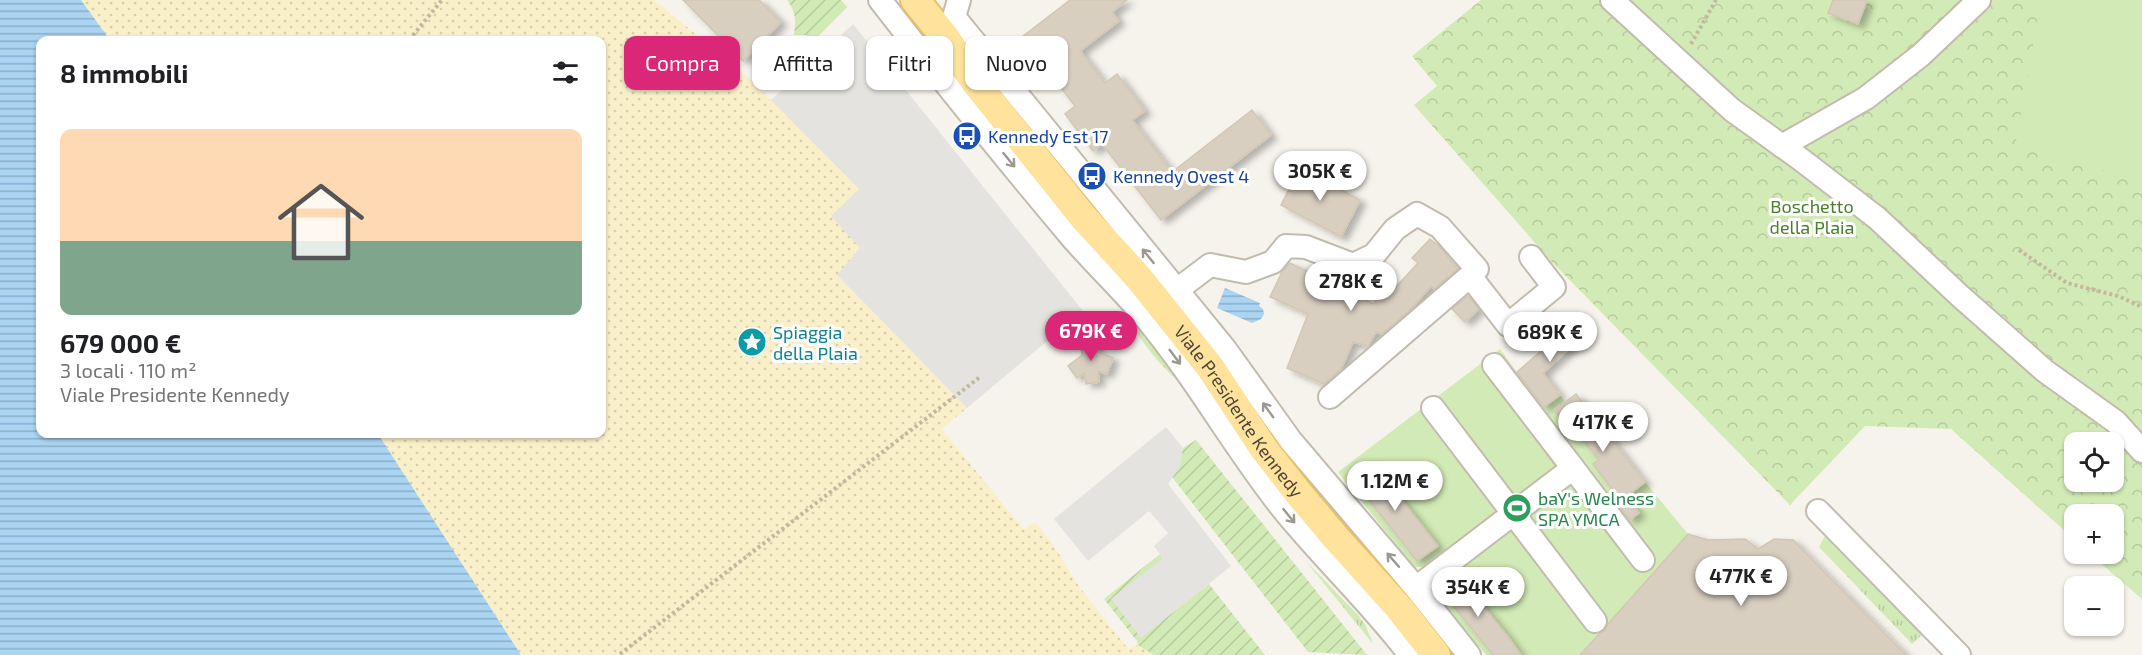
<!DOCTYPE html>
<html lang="it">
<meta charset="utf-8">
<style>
:root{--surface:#fff;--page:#f2f2f2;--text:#202124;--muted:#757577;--accent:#db2777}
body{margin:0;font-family:"Exo 2",sans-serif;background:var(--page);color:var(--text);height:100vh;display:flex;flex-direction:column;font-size:22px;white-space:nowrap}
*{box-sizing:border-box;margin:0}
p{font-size:20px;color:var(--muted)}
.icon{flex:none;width:33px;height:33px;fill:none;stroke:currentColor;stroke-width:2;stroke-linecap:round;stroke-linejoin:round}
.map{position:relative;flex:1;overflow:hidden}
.panel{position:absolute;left:36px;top:36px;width:570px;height:402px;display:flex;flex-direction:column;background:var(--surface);border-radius:12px;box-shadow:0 2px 4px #0004}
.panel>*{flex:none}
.hud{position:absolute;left:624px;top:36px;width:570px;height:54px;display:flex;gap:12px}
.fabs{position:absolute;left:2064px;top:432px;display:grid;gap:12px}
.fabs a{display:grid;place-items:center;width:60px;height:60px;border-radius:12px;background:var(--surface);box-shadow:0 2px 4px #0004;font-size:30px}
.price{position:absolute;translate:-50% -51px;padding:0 14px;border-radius:21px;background:#fff;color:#222;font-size:20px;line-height:39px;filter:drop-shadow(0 2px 3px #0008)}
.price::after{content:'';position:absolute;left:50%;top:36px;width:18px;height:14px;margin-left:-9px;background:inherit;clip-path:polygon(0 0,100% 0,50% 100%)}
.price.current{background:var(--accent);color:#fff}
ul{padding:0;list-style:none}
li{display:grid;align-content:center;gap:12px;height:318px;padding:0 24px}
li span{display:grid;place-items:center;height:186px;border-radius:12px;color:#555}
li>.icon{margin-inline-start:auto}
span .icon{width:108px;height:108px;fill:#fffc;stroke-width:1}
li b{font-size:26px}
h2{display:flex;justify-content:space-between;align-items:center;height:72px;padding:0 24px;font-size:26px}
.tag{padding:0 21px;border-radius:12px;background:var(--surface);box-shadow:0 2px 4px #0004;font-size:21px;line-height:54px}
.tag.current{background:var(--accent);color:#fff}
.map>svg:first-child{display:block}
.grass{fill:url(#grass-tufts)}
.forest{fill:url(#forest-crowns);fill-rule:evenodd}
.sand{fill:url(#sand-dots)}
.garden{fill:url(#garden-furrows)}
.pitch{fill:#d2eab5}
.parking{fill:#e5e3e0}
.water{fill:url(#water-rules)}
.building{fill:#d8cfc1;stroke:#d3c7b4;stroke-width:1.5;filter:url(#shadow)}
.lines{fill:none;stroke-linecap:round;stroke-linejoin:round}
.minor-casing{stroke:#c2bbae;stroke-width:26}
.major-casing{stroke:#e6c16a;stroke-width:32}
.path{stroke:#c4b79f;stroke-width:4;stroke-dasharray:3 3;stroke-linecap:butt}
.minor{stroke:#fff;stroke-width:22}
.major{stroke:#ffe39c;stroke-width:28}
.oneway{stroke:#9c9892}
.labels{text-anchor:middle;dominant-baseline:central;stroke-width:6;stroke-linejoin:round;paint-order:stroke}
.transit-label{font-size:18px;fill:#164399;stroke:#fff;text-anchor:start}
.park-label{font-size:18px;fill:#4a7f2a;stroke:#fff}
.culture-label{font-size:18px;fill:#0d838f;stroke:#fff;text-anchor:start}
.street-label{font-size:18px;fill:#4b4439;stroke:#fff}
.leisure-label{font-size:18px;fill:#27864d;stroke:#fff;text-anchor:start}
</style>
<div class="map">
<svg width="2142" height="655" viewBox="0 0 2142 655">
<defs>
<pattern id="grass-tufts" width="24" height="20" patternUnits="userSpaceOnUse" patternTransform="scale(1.5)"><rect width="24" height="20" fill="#d2eab5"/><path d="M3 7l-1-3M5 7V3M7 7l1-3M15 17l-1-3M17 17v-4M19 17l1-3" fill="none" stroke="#b6ca9c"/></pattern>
<pattern id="forest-crowns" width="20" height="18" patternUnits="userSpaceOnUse" patternTransform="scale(1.5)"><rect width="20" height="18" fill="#d2eab5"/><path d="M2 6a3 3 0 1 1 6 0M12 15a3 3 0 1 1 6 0" fill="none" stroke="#b6ca9c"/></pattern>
<pattern id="sand-dots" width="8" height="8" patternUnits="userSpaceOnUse" patternTransform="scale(1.5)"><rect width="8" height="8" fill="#f9efc9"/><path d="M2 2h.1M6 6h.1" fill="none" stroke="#d7cead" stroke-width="1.8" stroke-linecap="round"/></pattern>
<pattern id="garden-furrows" width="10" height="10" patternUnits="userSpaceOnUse" patternTransform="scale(1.5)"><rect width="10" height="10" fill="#d2eab5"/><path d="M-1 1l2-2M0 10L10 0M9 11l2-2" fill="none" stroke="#b6ca9c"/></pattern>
<pattern id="water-rules" width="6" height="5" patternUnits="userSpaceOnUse" patternTransform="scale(1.5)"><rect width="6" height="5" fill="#a9d4f2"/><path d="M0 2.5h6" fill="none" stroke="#8caec5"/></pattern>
<filter id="shadow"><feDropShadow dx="6" dy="4" stdDeviation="3" flood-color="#0004"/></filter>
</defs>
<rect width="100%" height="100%" fill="#f6f3ec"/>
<g class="grass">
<path d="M1117 298 1194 395C1160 368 1136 337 1117 298Z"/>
<path d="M1827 532 1922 635 1912 644 1819 547Z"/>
<path d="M1305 560 1358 615 1365 624 1373 644Z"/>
</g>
<path class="forest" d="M1481 0H2142V599L2090 554H2114V514H2074V539L1951 429 1865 426 1790 505 1551 261 1414 105 1437 86 1412 56ZM2074 442H2114V482H2074Z"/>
<path class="sand" d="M81 0H654L750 79 859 189 860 248 838 276 967 408 942 429 1024 530 1035 522 1052 543 1078 585 1128 649 1138 645 1154 655H521L378 434H602V40H110Z"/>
<g class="garden">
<path d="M787 0H841L847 7 813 41 806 35H794C796 20 796 12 787 0Z"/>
<path d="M796 43 807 47 775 79 764 68 775 59 781 64 795 51 791 46Z"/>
<path d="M1196 440 1367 655 1308 652 1172 477 1179 468 1183 448Z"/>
<path d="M1160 554 1163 558 1141 637 1209 584 1265 655H1154L1138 645 1137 641 1104 599Z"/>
</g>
<g class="pitch">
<path d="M2041 0H2142V181L2015 147Z"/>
<path d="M1500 349 1530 390 1536 386 1549 403 1560 395 1565 402 1576 394 1645 482 1688 534 1580 655H1486L1434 593 1436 580 1425 567H1414L1338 472Z"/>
</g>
<g class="parking">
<path d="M853 24 1083 311 967 408 837 275 860 248 831 216 859 189 771 100Z"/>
<path d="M1166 427 1183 448 1179 468 1168 484 1231 566 1141 638 1111 599 1163 558 1154 546 1168 533 1149 511 1088 561 1054 519Z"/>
</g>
<g class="water">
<path d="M0 0H81L110 40H40V434H378L521 655H0Z"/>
<path d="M1225 288 1260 303 1259 306 1263 309 1264 314 1261 319 1252 323 1217 308Z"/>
</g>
<g class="building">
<path d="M683 0H759L781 22 743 61Z"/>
<path d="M1070 0H1127L1112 12 1119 21 1080 51 1105 83 1117 74 1145 111 1132 120 1172 172 1252 110 1271 135 1161 220 1102 144 1093 151 1065 114 1075 106 1022 37Z"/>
<path d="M1833 0H1867L1858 24 1828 13Z"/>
<path d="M1300 168 1360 200 1341 237 1281 205Z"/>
<path d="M1430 239 1440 247 1457 269 1434 289 1431 286 1410 310 1382 334 1376 332 1368 346 1353 342 1341 369 1324 384 1287 368 1308 314 1270 297 1282 272 1290 263 1317 276 1313 283 1349 298 1350 294 1374 304 1380 289 1392 291 1418 263 1412 258Z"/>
<path d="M1468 296 1479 309 1465 322 1452 309Z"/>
<path d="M1577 319 1588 332 1543 373 1560 395 1544 407 1517 372Z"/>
<path d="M1095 336 1097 351 1113 358 1107 374 1098 371 1099 382 1086 384 1084 373 1077 378 1068 366 1082 355 1080 338Z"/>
<path d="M1576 394 1645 482 1626 497 1639 513 1630 520 1617 503 1621 501 1593 464 1599 460 1568 420 1564 423 1554 410Z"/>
<path d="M1372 462 1438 546 1417 561 1352 478Z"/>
<path d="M1688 534 1708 540 1745 539 1758 549 1774 539 1793 540 1906 655H1580L1599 634 1604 631 1608 624Z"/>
<path d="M1457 574 1509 638 1521 655H1493L1439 588Z"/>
</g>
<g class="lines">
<g class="minor-casing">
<g id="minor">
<path d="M880 0C943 81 1008 162 1074 240 1097 266 1122 290 1145 317 1195 377 1233 446 1282 508 1323 559 1371 603 1410 655"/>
<path d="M959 0 954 17 1225 349 1291 441 1416 588 1469 655"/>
<path d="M1612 0 1732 110 1799 158 1877 218 1960 296 2045 371 2116 422 2142 451"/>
<path d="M1782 146 1866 98 1921 55 1979 0"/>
<path d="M1177 290 1210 265 1246 272 1273 262 1286 246 1306 247 1353 265 1374 255 1395 229 1417 214 1440 227 1477 269 1470 276 1508 325 1554 287 1531 257"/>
<path d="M1330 397 1470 276"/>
<path d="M1433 408 1595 621"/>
<path d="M1573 468 1643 560"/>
<path d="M1818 511 1959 655"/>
<path d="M1416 588 1573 468 1494 365"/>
</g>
</g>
<g class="major-casing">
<g id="major">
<path id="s1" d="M915 0 945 37 975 82 1084 218 1138 277 1210 367 1264 449 1299 494 1336 538 1400 609 1436 655"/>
</g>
</g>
<g class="path">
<path d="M409 40 442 0"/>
<path d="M1691 44 1716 0"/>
<path d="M2019 250 2067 283 2118 296 2142 307"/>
<path d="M620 654 980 377"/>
</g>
<use href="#minor" class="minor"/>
<use href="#major" class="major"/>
</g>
<defs><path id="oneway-shaft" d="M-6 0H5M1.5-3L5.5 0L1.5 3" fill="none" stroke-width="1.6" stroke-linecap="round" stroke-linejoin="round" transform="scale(1.5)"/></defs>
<g class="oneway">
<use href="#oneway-shaft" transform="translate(1009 160) rotate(51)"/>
<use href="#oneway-shaft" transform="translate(1148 256) rotate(-129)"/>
<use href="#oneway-shaft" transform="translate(1175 357) rotate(53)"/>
<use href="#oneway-shaft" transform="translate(1268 410) rotate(-126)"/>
<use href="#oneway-shaft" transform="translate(1289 516) rotate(51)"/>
<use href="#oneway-shaft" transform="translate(1393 560) rotate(-131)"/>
</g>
<defs>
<g id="bus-disc" transform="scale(1.5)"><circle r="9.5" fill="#1a4fb4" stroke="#fff"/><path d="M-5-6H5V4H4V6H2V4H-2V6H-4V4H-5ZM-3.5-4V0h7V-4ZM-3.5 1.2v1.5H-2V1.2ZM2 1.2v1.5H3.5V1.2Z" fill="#fff"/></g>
<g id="sight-disc" transform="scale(1.5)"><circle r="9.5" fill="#0f9aa8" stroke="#fff"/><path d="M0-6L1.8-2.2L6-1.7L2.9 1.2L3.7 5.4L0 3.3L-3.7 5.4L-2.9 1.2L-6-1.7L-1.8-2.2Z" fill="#fff"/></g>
<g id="stadium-disc" transform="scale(1.5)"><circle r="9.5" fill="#2e9e5b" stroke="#fff"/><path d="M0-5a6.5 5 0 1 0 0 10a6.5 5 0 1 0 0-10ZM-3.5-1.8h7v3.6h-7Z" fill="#fff"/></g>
</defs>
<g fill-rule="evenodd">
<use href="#bus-disc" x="967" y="136"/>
<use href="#bus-disc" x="1092" y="176"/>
<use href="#sight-disc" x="752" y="342"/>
<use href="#stadium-disc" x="1517" y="508"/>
</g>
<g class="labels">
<g class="transit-label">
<text x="988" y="136">Kennedy Est 17</text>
<text x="1113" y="176">Kennedy Ovest 4</text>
</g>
<g class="park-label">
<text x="1812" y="206">Boschetto<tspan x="1812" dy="21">della Plaia</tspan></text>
</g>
<g class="culture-label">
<text x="773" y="332">Spiaggia<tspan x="773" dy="21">della Plaia</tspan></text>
</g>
<g class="street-label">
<text stroke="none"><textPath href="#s1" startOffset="524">Viale Presidente Kennedy</textPath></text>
</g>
<g class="leisure-label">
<text x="1538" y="498">baY's Welness<tspan x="1538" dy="21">SPA YMCA</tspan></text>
</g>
</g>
</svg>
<div class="fabs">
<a><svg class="icon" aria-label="locate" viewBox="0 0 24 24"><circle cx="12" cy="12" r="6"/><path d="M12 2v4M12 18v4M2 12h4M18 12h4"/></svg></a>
<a>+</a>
<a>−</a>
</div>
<b class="price" style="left:1320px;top:202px">305K €</b>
<b class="price" style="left:1351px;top:312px">278K €</b>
<b class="price current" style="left:1091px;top:362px">679K €</b>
<b class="price" style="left:1550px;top:363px">689K €</b>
<b class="price" style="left:1603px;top:453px">417K €</b>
<b class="price" style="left:1395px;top:512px">1.12M €</b>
<b class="price" style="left:1741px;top:607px">477K €</b>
<b class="price" style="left:1478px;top:618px">354K €</b>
<div class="hud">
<a class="tag current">Compra</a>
<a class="tag">Affitta</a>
<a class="tag">Filtri</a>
<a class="tag">Nuovo</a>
</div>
<section class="panel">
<h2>8 immobili<svg class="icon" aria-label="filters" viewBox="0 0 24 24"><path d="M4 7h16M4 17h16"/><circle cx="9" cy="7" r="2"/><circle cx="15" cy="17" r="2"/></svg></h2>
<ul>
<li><span style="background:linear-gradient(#ffd9b3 60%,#7fa58c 0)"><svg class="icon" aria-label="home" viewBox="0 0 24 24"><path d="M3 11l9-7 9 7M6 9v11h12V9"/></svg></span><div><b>679 000 €</b><p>3 locali · 110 m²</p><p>Viale Presidente Kennedy</p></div></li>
</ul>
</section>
</div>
